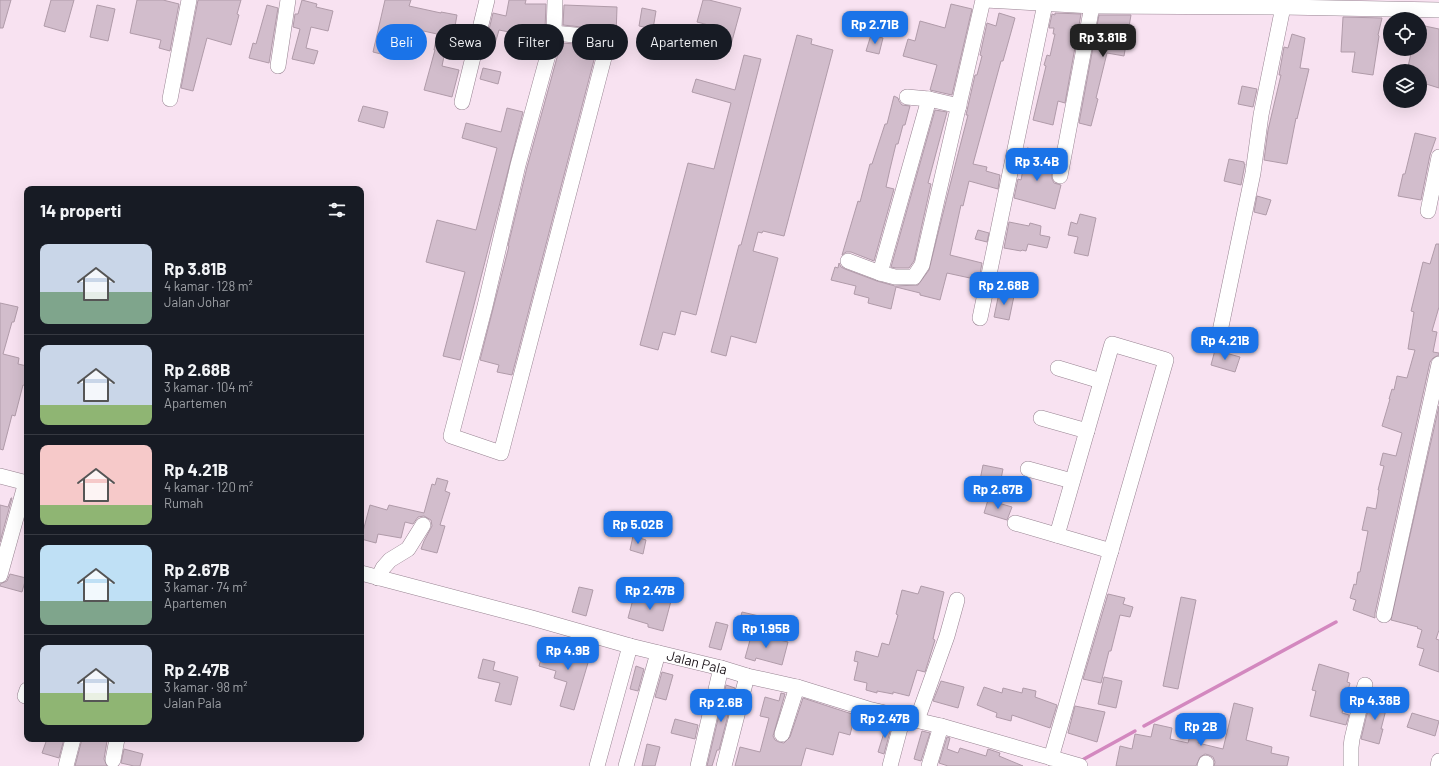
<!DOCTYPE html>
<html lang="id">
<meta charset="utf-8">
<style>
:root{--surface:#171b24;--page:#20242c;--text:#f1f3f6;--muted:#9ea1a6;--line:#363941;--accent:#1a73e8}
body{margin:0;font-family:Barlow,sans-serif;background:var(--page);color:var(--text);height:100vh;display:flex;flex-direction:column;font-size:15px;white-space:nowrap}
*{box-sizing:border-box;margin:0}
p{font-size:13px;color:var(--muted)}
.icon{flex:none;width:22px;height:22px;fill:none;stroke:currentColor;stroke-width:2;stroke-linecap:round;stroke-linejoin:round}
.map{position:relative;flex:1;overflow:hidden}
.details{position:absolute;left:24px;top:186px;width:340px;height:556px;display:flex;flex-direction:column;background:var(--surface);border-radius:8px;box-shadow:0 4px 16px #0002}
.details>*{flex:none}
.top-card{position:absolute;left:376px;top:24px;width:380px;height:36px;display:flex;gap:8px}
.tools{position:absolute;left:1383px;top:12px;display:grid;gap:8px}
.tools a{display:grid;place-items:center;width:44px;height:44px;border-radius:50%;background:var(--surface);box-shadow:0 4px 16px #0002;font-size:20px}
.price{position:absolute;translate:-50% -34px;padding:0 9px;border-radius:8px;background:var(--accent);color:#fff;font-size:13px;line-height:26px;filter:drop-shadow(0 1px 2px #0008)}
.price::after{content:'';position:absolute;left:50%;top:24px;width:12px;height:9px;margin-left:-6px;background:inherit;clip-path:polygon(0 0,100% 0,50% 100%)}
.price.current{background:#222;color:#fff}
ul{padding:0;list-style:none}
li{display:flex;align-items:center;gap:12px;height:100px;padding:0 16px}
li+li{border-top:1px solid var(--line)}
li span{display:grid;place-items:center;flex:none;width:112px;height:80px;border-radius:8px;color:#555}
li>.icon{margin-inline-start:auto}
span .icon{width:48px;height:48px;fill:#fffc;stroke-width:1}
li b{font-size:17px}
h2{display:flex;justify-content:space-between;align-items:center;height:48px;padding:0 16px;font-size:17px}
.chip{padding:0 14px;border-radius:18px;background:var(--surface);box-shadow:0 4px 16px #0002;font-size:14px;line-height:36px}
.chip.current{background:var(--accent);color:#fff}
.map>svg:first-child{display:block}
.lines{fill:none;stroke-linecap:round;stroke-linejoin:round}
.stream{stroke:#d388bf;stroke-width:3.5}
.building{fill:#d2bdcc;stroke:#b09ba9}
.minor-casing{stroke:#978391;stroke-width:16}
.minor{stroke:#fff;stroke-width:15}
.labels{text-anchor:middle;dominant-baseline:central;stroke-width:3.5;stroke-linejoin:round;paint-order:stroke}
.street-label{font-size:14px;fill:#1b1419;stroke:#fff}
</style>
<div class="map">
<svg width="1439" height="766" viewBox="0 0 1439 766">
<rect width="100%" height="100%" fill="#f8e2f1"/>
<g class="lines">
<g class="stream">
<path d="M1144 726 1336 622"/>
<path d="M1084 759 1135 731"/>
</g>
</g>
<g class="building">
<path d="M0 0H11L3 28H0Z"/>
<path d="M51 0H74L65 32 44 26Z"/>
<path d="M137 0H163L179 4 170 51 159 48 161 40 130 33Z"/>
<path d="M198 0H241L237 14 239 15 231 45 207 38 193 91 181 88Z"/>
<path d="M302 0 317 4 316 7 333 11 328 31 311 27 306 48 318 51 314 64 292 59 300 29 293 27 295 14H298Z"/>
<path d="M385 0H411L409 6 441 13V12L457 15 452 43 447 42 442 66 459 70 452 97 424 90 435 50H434L437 34 401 26 393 57 373 52Z"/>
<path d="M509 0H526L525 4H546L545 29 520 28 519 34 499 30 495 44 486 42 493 13 506 16Z"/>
<path d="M703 0H709L741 8 729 52 715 48 720 28 697 22Z"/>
<path d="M951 4 972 9 952 95 930 90 937 65 903 56 908 39 915 41 920 21 945 28Z"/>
<path d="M97 5 115 9 108 41 90 37Z"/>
<path d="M267 5 278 8 269 63 249 58 253 43 256 44Z"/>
<path d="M564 5 617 7 616 36H617L614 47 612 44 607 41 606 34 600 29 563 25Z"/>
<path d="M642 8 656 11 653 29 639 26Z"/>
<path d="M999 13 1015 18 1003 61H1001L973 164 987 167 986 171 1000 175 998 189 969 181 963 206 961 205 950 255 982 263 979 280 947 273 940 300 920 295V293L896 287 891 309 868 303 869 298 854 294 856 286 831 280 835 267 838 268 839 263 841 267 845 269 877 281 895 286 918 285 929 270 949 189 968 115H966L975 75H977L982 56 980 55 987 23 996 26Z"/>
<path d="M1055 13 1081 14 1065 103 1058 101 1053 125 1033 120 1046 66 1044 65 1047 55 1050 56 1055 34H1053L1054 28H1049L1052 14 1055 15Z"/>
<path d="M1099 15H1131L1124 56 1107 53 1096 98 1098 99 1091 126 1079 123Z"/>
<path d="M1343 17 1382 18 1378 35 1379 36 1373 75 1352 72 1355 52H1341Z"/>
<path d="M1420 25 1439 29V88L1423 83 1425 75 1420 74V71H1407L1412 49H1420Z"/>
<path d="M1292 34 1305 38 1300 68 1309 69 1297 119 1296 118 1287 164 1264 160 1268 130 1281 75H1279L1284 47 1288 48Z"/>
<path d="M797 35 812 39 811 44 833 50 784 236 763 231 762 233 758 232 753 251 778 258 756 343 731 336 726 356 711 352 739 245H741Z"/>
<path d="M871 35 883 38 879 54 866 51Z"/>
<path d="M561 43 589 45 590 52 595 56 512 375 497 372 499 365 480 360 509 246H508L527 167Z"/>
<path d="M744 55 761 59 696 315 681 311 675 335 663 332 658 350 640 345 688 163 714 169 731 103 692 92 696 79 735 90Z"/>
<path d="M483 68 501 72 498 84 480 79Z"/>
<path d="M1242 86 1257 89 1253 107 1238 104Z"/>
<path d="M894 96 898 98 899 101 902 105 910 106 905 125H903L898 144H896L890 169 886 187 894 189 874 261 851 252H846L842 255 858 201 860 202 870 164H872L885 124H887Z"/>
<path d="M363 106 388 112 384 128 358 121Z"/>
<path d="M507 108 523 112 460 360 443 356 465 272 426 262 437 220 476 230 497 148 462 138 466 123 501 132Z"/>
<path d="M935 110 947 112 928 183 931 184 914 261 909 268H896L891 267Z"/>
<path d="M1415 133 1436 138 1430 155 1421 200 1398 196 1403 174H1405Z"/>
<path d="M1027 148 1042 151 1039 164 1052 168V179L1054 183 1061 185 1055 209 1014 198 1018 179 1021 180Z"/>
<path d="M1229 159 1244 162V164H1245L1241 185 1224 181Z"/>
<path d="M1257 196 1271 200 1266 215 1254 212Z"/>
<path d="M1080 214 1096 218 1088 256 1074 253 1078 237 1068 235 1071 222 1077 224Z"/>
<path d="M1009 222 1029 226 1030 223 1041 226 1040 235 1050 237 1047 248 1028 244 1026 251 1022 250 1021 251 1004 248Z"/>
<path d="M978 230 989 233 987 242 975 239Z"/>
<path d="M1436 244H1439V307L1432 331 1437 332 1433 352 1439 353V355L1433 358 1430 362 1375 613V618L1353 610 1356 600 1350 598 1354 584 1356 585 1358 572H1360L1368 531 1362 530 1367 507 1376 509 1379 490H1378L1384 466 1380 465 1383 453 1396 456 1402 433 1382 426 1390 399H1389L1392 389 1394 390 1397 376 1407 378 1415 350 1408 349 1414 312 1411 311 1423 262 1430 264Z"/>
<path d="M999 293 1014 296 1009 320 994 317Z"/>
<path d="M0 303 18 307 14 322H12L3 354 19 358 18 364 27 366V386L23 385 15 416 12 415 3 450 0 449Z"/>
<path d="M1215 350 1240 357 1235 372 1211 365Z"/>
<path d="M1439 406V630L1436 639 1439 640V672L1419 665 1424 649 1417 647 1422 630 1417 628 1418 627 1391 620Z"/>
<path d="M983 465 1003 469 1000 484 980 480Z"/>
<path d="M437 478 448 481 445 491 450 493 440 525 445 526 437 553 421 549 424 541 432 526 431 520 424 516 418 517 413 524 405 522 401 538 378 534 376 543 361 539 370 505 387 510 389 505 424 513 432 484 435 485Z"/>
<path d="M11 498H12L0 542V505L8 507Z"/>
<path d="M988 500 1012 507 1007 520 984 513Z"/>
<path d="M633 536 646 540 643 554 630 550Z"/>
<path d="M10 574 26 578 22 592 0 586V584L7 581Z"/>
<path d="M671 579 684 583 679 600 666 597Z"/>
<path d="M921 586 944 592 933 639 935 640 925 672 917 670 909 696 893 692V694L877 691V693L866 690 867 683 854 680 858 662 854 661 856 651 878 657 882 643 889 645 898 615 896 614 902 590 918 594Z"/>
<path d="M579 587 593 590 586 616 572 612Z"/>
<path d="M635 592 671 601 663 631 648 627V624L628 618Z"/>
<path d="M1108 594 1125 598 1123 604 1133 607 1130 617 1120 615 1111 651H1109L1101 683 1083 679Z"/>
<path d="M1181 597 1196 600 1178 689 1163 686Z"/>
<path d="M742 612 759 616 756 628 739 623Z"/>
<path d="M716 622 728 625 721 650 709 647Z"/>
<path d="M752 633 788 642 782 665 756 658 755 661 745 658Z"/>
<path d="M581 643 593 646 574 710 560 706 567 682 554 678 556 671 539 666 545 645 556 648 555 652 577 658Z"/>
<path d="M483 659 495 662 493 670 518 677 511 705 495 701 500 683 478 678Z"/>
<path d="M1319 664 1349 673 1347 682 1350 683 1342 713 1349 715 1346 725 1310 716 1316 691 1312 690Z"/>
<path d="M636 666 644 669 638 691 630 689Z"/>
<path d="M662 672 673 675 666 700 655 697Z"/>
<path d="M1104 677 1122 681 1116 708 1098 704Z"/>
<path d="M941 681 964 687 958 708 933 701Z"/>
<path d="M726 685 735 688 719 750H717L712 766H707Z"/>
<path d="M984 687 1002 693 1003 688 1022 693 1023 688 1036 691 1035 697 1057 705 1050 728 1012 715 1011 721 996 717 997 713 977 705Z"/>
<path d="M781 693 785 694 773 736 775 740 779 742 784 743 790 737 803 698 855 715 850 735 839 732 833 755 806 748 801 766H735L740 747 760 752 769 718 760 716 765 697 779 701Z"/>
<path d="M1371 697 1388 702 1381 729H1383L1379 744 1361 739Z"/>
<path d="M1234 703 1253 708 1246 740 1272 747 1271 753 1289 757 1287 766H1214L1215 762 1213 757 1209 755 1205 754 1200 757 1196 766H1116L1120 746 1132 749 1135 734 1151 737 1154 724 1172 728 1170 739 1188 743 1195 717 1205 720 1198 743 1223 749Z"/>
<path d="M1075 706 1105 712 1097 742 1068 733Z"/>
<path d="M1412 713 1439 721 1435 736 1407 727Z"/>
<path d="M675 719 698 725 695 739 671 733Z"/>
<path d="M887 723 892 724 884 754 878 752Z"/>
<path d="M922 731 930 733 921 761 914 759Z"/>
<path d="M947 737 950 738 947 749 958 753 960 748 986 756 988 749 1000 753 999 756 1023 766H948L939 763Z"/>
<path d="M47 739H64L59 758 42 753Z"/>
<path d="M82 739H99L107 741 104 759 107 766H75Z"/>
<path d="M647 744 660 747 655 766H642Z"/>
<path d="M124 749 143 754 140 766H134L121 763Z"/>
</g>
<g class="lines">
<g class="minor-casing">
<g id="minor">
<path d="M985 0 1092 6 1283 7 1439 10"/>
<path d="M554 33 595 37 598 39V47L606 50 501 453 451 436 485 306 518 165 554 33 555 0"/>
<path d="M278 66 288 0"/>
<path d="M907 97 929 99 959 106"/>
<path d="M170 99 189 0"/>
<path d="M929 99 880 273 895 277H914L922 265 983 0"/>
<path d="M462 102 487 0"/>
<path d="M1060 176 1092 6"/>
<path d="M1428 211 1439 157"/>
<path d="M848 261 880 273"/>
<path d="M980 318 1045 4"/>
<path d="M1218 341 1253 173 1261 115 1283 7"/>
<path d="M1058 368 1101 381"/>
<path d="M1041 418 1087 431"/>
<path d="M1028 469 1072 481"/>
<path d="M0 476 27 483"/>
<path d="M1015 523 1111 551"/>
<path d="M361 573 532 618 630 646 721 668 747 676 797 687 868 709 941 726 1080 766"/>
<path d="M0 575 26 482"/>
<path d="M378 578 383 568 390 560 408 549 423 525"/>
<path d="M1384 615 1439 364"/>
<path d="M25 696 27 690"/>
<path d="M917 720 947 636 957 600"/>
<path d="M782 734 797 687"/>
<path d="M1051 758 1166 360 1112 344 1057 535"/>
<path d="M113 760 117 739"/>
<path d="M66 766 73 739"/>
<path d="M597 766 630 646"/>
<path d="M626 766 658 653"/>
<path d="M698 766 721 668"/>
<path d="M724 766 747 676"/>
<path d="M890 766 903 717"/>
<path d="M929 766 941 726"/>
<path d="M1205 766 1206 763"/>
<path d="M1351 766V747L1352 739 1365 685"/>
<path d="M1438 766 1439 761"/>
</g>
</g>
<use href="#minor" class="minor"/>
</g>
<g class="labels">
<g class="street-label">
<text transform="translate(697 662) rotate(14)">Jalan Pala</text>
</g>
</g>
</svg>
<div class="tools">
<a><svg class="icon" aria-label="locate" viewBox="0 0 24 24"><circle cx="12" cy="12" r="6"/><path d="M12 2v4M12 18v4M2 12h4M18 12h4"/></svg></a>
<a><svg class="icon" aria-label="layers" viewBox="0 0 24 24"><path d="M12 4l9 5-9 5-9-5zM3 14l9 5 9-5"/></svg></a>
</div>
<b class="price" style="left:875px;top:45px">Rp 2.71B</b>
<b class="price current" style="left:1103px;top:58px">Rp 3.81B</b>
<b class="price" style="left:1037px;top:182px">Rp 3.4B</b>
<b class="price" style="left:1004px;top:306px">Rp 2.68B</b>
<b class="price" style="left:1225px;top:361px">Rp 4.21B</b>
<b class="price" style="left:998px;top:510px">Rp 2.67B</b>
<b class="price" style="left:638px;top:545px">Rp 5.02B</b>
<b class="price" style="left:650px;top:611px">Rp 2.47B</b>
<b class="price" style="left:766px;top:649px">Rp 1.95B</b>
<b class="price" style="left:568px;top:671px">Rp 4.9B</b>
<b class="price" style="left:1375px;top:721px">Rp 4.38B</b>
<b class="price" style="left:721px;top:723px">Rp 2.6B</b>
<b class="price" style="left:885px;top:739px">Rp 2.47B</b>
<b class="price" style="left:1201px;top:747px">Rp 2B</b>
<div class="top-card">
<a class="chip current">Beli</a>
<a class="chip">Sewa</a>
<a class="chip">Filter</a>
<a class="chip">Baru</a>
<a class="chip">Apartemen</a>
</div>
<section class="details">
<h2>14 properti<svg class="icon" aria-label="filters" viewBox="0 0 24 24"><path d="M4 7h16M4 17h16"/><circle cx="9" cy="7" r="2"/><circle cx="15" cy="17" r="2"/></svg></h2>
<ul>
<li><span style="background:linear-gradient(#c9d6e8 60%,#7fa58c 0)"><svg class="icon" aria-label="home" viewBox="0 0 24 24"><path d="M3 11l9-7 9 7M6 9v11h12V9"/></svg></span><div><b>Rp 3.81B</b><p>4 kamar · 128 m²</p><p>Jalan Johar</p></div></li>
<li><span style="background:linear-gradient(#c9d6e8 75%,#8fb573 0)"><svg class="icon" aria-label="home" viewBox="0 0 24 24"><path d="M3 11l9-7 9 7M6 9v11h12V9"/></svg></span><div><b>Rp 2.68B</b><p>3 kamar · 104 m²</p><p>Apartemen</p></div></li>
<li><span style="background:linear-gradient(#f6c9c9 75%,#8fb573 0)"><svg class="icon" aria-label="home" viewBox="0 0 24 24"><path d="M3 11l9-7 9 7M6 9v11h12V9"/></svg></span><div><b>Rp 4.21B</b><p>4 kamar · 120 m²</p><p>Rumah</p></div></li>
<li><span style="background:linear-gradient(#bfe0f5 70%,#7fa58c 0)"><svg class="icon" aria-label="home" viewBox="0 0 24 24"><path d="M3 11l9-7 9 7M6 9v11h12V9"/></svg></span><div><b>Rp 2.67B</b><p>3 kamar · 74 m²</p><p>Apartemen</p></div></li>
<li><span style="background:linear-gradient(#c9d6e8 60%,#8fb573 0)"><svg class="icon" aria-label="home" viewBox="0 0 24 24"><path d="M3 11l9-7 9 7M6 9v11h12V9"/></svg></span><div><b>Rp 2.47B</b><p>3 kamar · 98 m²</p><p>Jalan Pala</p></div></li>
</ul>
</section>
</div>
